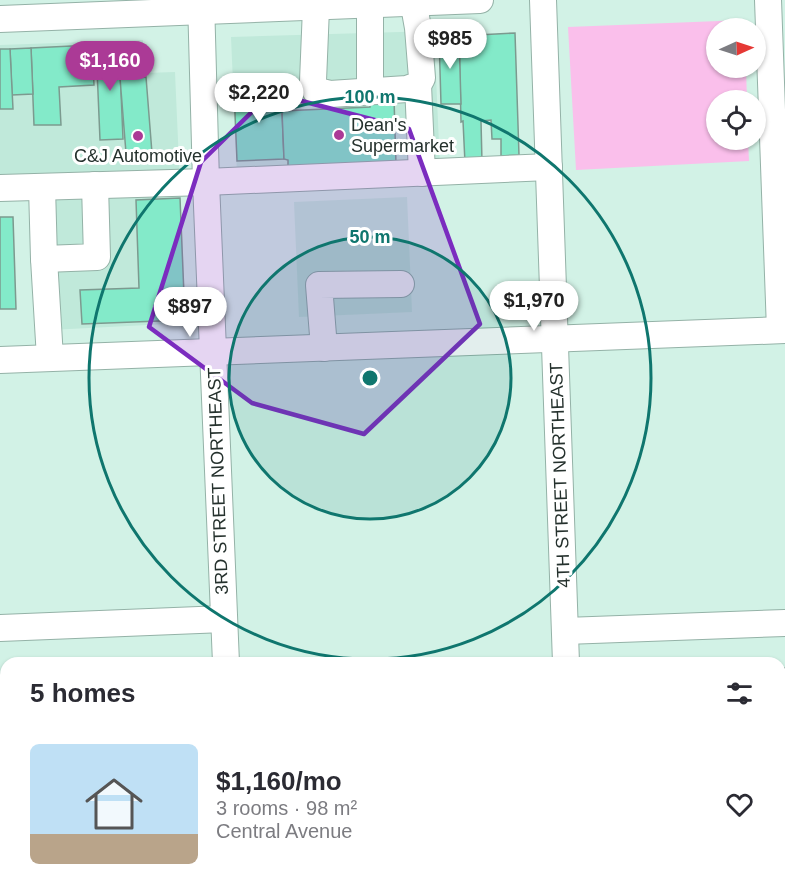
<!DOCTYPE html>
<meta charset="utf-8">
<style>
:root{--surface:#fff;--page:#f7f7f7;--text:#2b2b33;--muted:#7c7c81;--accent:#ab3a96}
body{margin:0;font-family:Arial,sans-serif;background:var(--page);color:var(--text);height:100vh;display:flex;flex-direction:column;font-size:22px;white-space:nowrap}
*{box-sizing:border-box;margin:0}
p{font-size:20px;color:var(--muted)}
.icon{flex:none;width:33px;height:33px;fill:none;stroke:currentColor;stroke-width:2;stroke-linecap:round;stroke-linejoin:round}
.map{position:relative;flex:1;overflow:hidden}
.side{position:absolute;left:0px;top:657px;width:786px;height:234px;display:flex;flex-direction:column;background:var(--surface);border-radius:18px 18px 0 0;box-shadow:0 2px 4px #0004}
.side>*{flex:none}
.needle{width:39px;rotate:87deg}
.tools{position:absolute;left:706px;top:18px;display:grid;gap:12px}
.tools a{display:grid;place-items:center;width:60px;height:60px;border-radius:50%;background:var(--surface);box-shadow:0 2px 4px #0004;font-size:30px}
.price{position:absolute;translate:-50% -51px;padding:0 14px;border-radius:21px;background:#fff;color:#222;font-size:20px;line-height:39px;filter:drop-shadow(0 2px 3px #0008)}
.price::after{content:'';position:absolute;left:50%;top:36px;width:18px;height:14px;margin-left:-9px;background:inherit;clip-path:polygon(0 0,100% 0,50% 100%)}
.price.current{background:var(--accent);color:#fff}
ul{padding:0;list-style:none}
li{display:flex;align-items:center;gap:18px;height:150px;padding:0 30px}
li span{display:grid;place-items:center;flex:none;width:168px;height:120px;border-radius:9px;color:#555}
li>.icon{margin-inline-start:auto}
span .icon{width:72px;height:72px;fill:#fffc;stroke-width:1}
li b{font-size:26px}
h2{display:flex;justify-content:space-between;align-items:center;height:72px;padding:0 30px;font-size:26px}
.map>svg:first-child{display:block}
.built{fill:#c0e9da}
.green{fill:#fabfeb}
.building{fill:#83eac9;stroke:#7c9a8f;stroke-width:1.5}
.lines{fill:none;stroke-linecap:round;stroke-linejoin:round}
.minor-casing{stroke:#94b2a7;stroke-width:28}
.minor{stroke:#fff;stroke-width:26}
.marked{fill:#7b2cbf;fill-opacity:0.2;stroke:#7b2cbf;stroke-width:4.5;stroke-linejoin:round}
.ring{fill:none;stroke:#0f766e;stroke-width:3}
.poi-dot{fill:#ab3a96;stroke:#fff;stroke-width:2}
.labels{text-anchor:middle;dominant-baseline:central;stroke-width:6;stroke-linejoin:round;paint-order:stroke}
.poi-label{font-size:18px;fill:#25312d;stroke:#fff;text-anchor:start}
.street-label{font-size:18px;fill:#25312d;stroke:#fff}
.centre{fill:#0f766e;stroke:#fff;stroke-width:3}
.ring-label{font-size:18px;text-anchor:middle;font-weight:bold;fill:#0f766e;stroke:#fff;stroke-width:6;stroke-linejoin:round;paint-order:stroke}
</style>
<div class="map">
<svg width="785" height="891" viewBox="0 0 785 891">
<rect width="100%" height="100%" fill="#d2f2e6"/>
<g class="built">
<path d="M434 31 440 167 237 174 231 37Z"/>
<path d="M143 40 145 73 175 72 186 323 50 330 44 181 0 182V45Z"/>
<path d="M407 197 412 312 299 317 294 202Z"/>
</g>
<path class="green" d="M744 20V28H717V68H746L747 100H717V140H748L749 161 576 170 568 27Z"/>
<g class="building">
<path d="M515 33 519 155 501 156V139H492L491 120 481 121 482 162 465 163 463 121 461 122 459 36Z"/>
<path d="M439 36H459L461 104H441Z"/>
<path d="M119 44 123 139 100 140 96 45Z"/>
<path d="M92 45 94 85 59 87 61 125H34L31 48Z"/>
<path d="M31 48 33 94 12 95 10 49Z"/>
<path d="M0 49H10L13 109H0Z"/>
<path d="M146 77 152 153 138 154 139 162 124 163V153H126L120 78Z"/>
<path d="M281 88 284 159 237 161 234 90Z"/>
<path d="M394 99 396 164 288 168V160L284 159 282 111 370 107V100Z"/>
<path d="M180 198 185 320 82 324 80 290 139 288 136 200Z"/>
<path d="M0 217H13L16 309H0Z"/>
<rect x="780" y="668" width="5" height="24"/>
</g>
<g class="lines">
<g class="minor-casing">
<g id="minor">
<path d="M201 0 206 182 226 663"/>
<path d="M543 0 566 663"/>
<path d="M768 0 780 330"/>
<path d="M370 5V90"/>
<path d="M316 8 313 81 315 90 330 94 407 89 418 85 422 78 418 28 413 0"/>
<path d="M0 19 480 0"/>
<path d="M418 85 422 173"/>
<path d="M42 187 44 259"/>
<path d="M0 188 206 182 549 167"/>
<path d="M324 348 319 285 401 284"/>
<path d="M50 358 44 259 97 257 95 185"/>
<path d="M0 360 785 330"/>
<path d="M0 628 224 619"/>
<path d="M565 631 785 623"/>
<path d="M780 741H785"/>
<path d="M0 814H6"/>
<path d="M780 867H785"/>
<path d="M235 885V891"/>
<path d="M537 891 538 885"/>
</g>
</g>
<use href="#minor" class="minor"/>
</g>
<path class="marked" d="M271 93 409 129 480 324 364 434 252 403 149 327 201 162Z"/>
<circle cx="370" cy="378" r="141" fill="#0f766e" fill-opacity=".12"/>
<g class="ring">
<circle cx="370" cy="378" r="141"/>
<circle cx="370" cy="378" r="281"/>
</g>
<g class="poi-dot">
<circle cx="339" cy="135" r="6"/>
<circle cx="138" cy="136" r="6"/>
</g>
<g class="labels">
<g class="poi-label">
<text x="351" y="125">Dean's<tspan x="351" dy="21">Supermarket</tspan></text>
<text x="138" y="156" text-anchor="middle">C&amp;J Automotive</text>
</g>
<g class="street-label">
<text transform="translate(560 475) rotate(-92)">4TH STREET NORTHEAST</text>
<text transform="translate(218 481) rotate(-92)">3RD STREET NORTHEAST</text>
</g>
</g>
<circle cx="370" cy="378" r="9" class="centre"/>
<g class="ring-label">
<text x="370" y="103">100 m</text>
<text x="370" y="243">50 m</text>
</g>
</svg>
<div class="tools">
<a><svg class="needle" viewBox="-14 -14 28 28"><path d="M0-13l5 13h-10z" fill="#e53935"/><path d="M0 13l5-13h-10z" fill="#7c7c81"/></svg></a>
<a><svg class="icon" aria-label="locate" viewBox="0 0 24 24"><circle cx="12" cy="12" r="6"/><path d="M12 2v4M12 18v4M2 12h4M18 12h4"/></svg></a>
</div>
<b class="price" style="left:450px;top:70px">$985</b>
<b class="price current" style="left:110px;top:92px">$1,160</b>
<b class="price" style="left:259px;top:124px">$2,220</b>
<b class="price" style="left:534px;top:332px">$1,970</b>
<b class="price" style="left:190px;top:338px">$897</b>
<section class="side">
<h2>5 homes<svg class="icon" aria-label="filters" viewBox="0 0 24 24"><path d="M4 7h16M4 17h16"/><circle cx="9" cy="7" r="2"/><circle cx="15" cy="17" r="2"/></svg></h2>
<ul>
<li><span style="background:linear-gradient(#bfe0f5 75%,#b9a48a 0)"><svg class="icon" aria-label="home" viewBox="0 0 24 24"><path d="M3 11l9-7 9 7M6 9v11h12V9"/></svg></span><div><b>$1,160/mo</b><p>3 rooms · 98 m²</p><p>Central Avenue</p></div><svg class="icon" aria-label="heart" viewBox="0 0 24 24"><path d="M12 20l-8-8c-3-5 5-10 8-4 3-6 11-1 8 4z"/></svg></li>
</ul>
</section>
</div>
